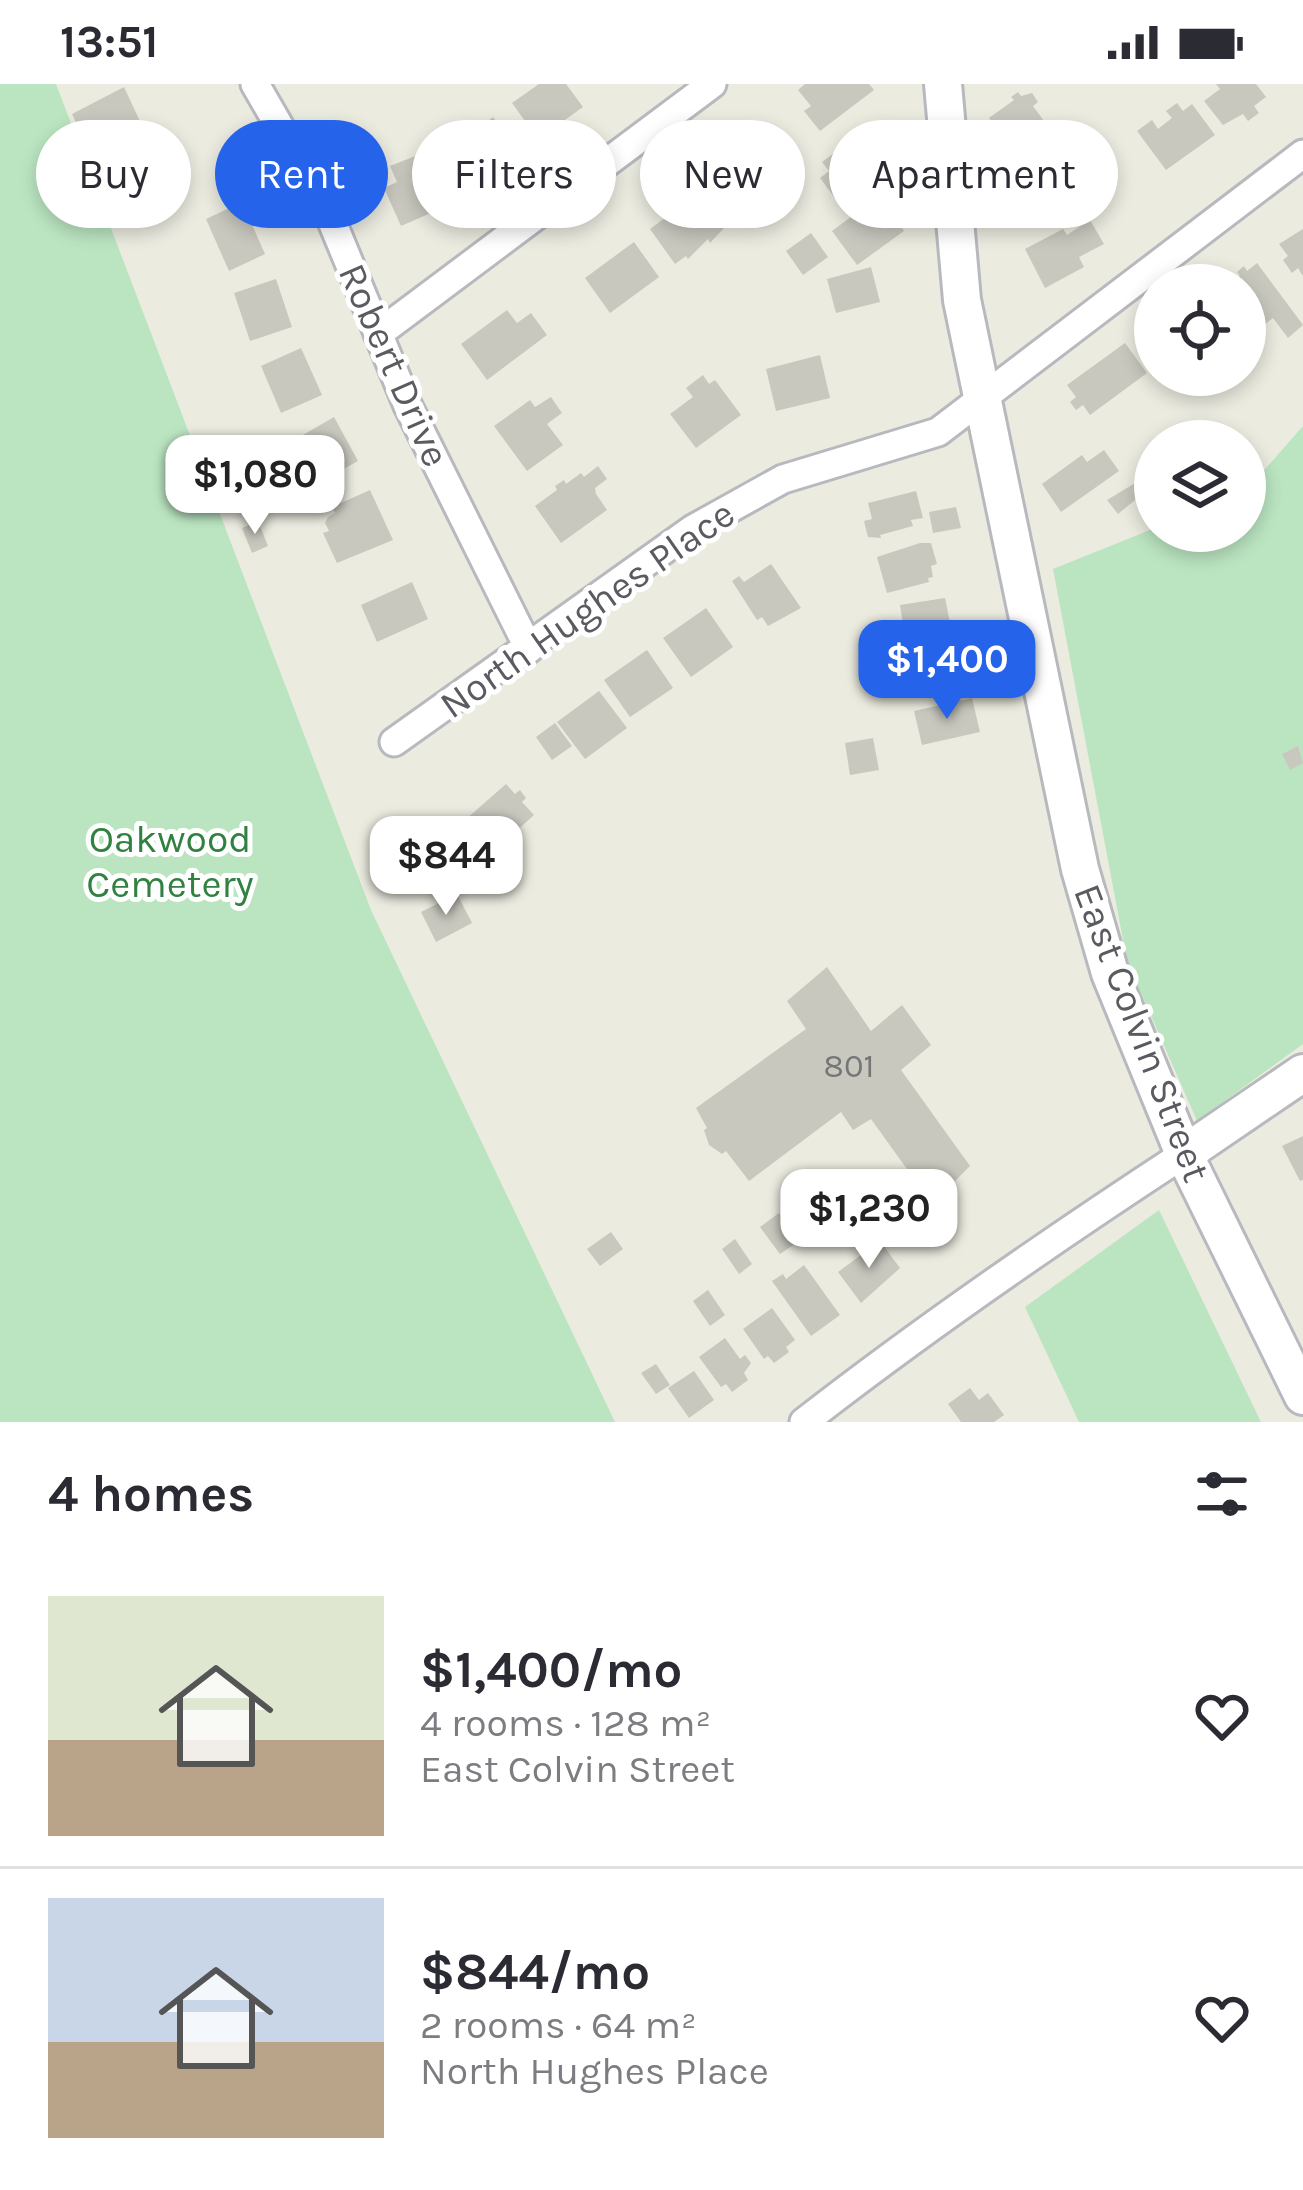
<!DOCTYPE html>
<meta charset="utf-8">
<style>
:root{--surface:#fff;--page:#f7f7f7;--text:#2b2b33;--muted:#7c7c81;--line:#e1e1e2;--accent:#2563eb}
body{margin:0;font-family:Karla,sans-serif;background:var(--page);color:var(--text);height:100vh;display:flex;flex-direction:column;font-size:45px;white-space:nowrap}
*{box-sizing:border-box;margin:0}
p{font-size:39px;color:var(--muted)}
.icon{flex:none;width:66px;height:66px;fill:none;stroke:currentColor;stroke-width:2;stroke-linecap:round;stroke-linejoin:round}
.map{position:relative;height:1338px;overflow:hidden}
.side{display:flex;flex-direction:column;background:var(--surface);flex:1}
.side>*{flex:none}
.banner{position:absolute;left:36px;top:36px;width:1233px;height:108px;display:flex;gap:24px}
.controls{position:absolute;left:1134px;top:180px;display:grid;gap:24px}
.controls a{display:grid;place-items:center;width:132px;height:132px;border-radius:50%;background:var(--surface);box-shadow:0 6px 18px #0003;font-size:60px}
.price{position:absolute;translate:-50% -102px;padding:0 27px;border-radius:24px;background:#fff;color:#222;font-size:39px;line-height:78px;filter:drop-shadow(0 3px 6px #0008)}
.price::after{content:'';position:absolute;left:50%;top:72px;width:36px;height:27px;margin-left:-18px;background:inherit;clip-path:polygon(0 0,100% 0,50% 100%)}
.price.on{background:var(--accent);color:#fff}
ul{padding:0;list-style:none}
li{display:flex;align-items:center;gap:36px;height:300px;padding:0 48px}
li+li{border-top:3px solid var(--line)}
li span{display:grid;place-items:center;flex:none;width:336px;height:240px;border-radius:0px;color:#555}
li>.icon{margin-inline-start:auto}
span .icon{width:144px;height:144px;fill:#fffc;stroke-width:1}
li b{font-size:51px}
h2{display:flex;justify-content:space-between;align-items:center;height:144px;padding:0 48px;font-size:51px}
.pill{padding:0 42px;border-radius:54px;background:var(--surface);box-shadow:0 6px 18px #0003;font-size:42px;line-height:108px}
.pill.on{background:var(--accent);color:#fff}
.status{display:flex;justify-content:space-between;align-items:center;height:84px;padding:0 60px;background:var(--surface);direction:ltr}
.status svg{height:33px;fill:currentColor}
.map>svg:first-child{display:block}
.green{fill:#bbe5c1}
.building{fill:#c9c8bf}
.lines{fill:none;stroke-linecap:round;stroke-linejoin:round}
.minor-casing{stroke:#b8b9bf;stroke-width:33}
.tertiary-casing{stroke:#b8b9bf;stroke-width:42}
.minor{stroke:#fff;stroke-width:27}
.tertiary{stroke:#fff;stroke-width:36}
.labels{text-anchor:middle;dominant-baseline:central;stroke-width:10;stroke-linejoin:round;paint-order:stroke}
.number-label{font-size:33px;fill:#757678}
.street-label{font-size:39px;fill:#595b61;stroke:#fff}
.park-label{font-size:39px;fill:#318140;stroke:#fff}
</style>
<div class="status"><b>13:51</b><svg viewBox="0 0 49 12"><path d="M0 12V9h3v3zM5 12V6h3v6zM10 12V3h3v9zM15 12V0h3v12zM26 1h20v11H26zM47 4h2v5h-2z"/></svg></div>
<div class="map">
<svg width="1303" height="1338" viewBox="0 0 1303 1338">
<rect width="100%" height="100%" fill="#ecebe0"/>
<g class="green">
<path d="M0 0H56L371 826 615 1338H0Z"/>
<path d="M1303 342V960L1197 1037 1127 877 1053 485 1155 444V447H1245V408Z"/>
<path d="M1159 1126 1261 1338H1079L1025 1223Z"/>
</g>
<g class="building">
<path d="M539 0H566L583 23 538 55 512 19Z"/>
<path d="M805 0H869L874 6 820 47 804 27 811 22 798 6Z"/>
<path d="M1216 0H1256L1266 13 1254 22 1259 29 1248 37 1243 30 1223 41 1204 17 1220 5Z"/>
<path d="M124 3 145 48 102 69 98 60 88 64 72 30Z"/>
<path d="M1018 8 1021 12 1032 9 1038 18 1033 22 1044 37 1009 62 989 34 1014 16 1011 13Z"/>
<path d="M1177 19 1183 27 1192 20 1215 51 1166 86 1137 47 1152 36 1158 45 1172 34 1166 27Z"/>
<path d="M493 33 506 50 509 47 515 53 511 56 522 71 476 102 450 67Z"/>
<path d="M850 57 868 82 876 77 885 89 840 121 820 94 829 87 822 78Z"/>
<path d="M152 67 171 113 127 132 107 86Z"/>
<path d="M418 71 424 85 434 81 441 98 447 96 451 105 446 107 453 125 442 130 440 125 401 142 384 104 397 98 390 82Z"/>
<path d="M699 109 725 143 710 159 708 155 688 175 686 172 675 180 650 145Z"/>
<path d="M879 112 904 147 857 181 832 147Z"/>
<path d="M242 118 265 170 229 187 206 135Z"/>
<path d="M1090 136 1104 160 1079 173 1084 183 1045 204 1025 165 1063 145 1067 151Z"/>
<path d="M1303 145V192L1298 184 1292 189 1283 176 1288 172 1279 160Z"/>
<path d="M811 149 828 173 803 191 786 167Z"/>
<path d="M634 158 659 193 610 229 585 194Z"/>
<path d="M1257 179 1303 241 1288 254 1273 234 1259 245 1246 227 1245 201H1228L1240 192 1237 188 1244 182 1247 187Z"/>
<path d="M871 183 880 218 836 229 827 195Z"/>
<path d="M276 195 292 243 250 257 234 209Z"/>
<path d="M507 226 517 239 531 229 547 251 487 296 461 260Z"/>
<path d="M1125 259 1147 289 1090 331 1083 321 1076 326 1070 318 1076 313 1067 301Z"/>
<path d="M301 264 322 311 281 329 261 282Z"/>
<path d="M820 271 830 314 776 327 766 285Z"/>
<path d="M703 291 709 300 715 296 741 331 696 364 670 330 693 313 686 304Z"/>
<path d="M551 313 562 329 547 340 563 361 527 387 494 342 530 316 535 323Z"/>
<path d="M334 333 358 377 320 398 296 355Z"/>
<path d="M1104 366 1119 387 1061 428 1042 400 1082 371 1087 378Z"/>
<path d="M598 382 607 395 595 404 596 410 607 426 561 459 535 422 557 406 555 402 564 396 566 400 581 389 584 393Z"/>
<path d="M1145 393 1152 402 1118 430 1107 416Z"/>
<path d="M370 406 393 456 337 479 323 449 329 447 325 439 328 433 335 429 332 423Z"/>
<path d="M916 407 923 434 911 436 913 442 880 451 881 454 868 453 864 437 872 435 868 419Z"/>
<path d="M956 423 961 444 933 449 929 428Z"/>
<path d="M258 437 268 462 252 469 242 444Z"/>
<path d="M920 459H931L937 480 931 482 933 493 928 494 929 498 887 509 877 473Z"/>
<path d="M771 480 801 524 768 542 762 533 757 536 732 497 739 492 744 498Z"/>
<path d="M412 498 428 535 377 558 361 521Z"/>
<path d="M945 514 952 549 900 560 897 542 903 541 900 521Z"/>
<path d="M706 524 733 563 691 593 663 554Z"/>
<path d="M647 566 673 604 630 633 604 596Z"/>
<path d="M957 572 963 596 934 603 935 608 923 611 916 582Z"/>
<path d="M599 607 627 644 585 675 557 638Z"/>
<path d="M972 614 980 648 922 661 914 627Z"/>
<path d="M555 639 572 662 552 676 536 653Z"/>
<path d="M873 654 879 686 850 691 845 659Z"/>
<path d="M1298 662 1303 679 1290 686 1282 670Z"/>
<path d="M506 700 515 710 520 706 526 714 522 718 534 731 494 767 465 736Z"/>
<path d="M456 744 461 786 467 791 466 803 441 805 432 794 407 795 402 749Z"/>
<path d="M457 810 472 839 436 858 421 828Z"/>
<path d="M827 883 871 947 902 921 931 961 901 986 970 1082 951 1101 927 1113 871 1035 853 1046 841 1028 749 1097 726 1067 722 1070 709 1061 704 1046 707 1044 696 1024 806 945 787 917Z"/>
<path d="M1303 1052V1096L1300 1097 1282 1062Z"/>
<path d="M779 1129 799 1157 780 1170 760 1143Z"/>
<path d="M611 1148 623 1165 600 1182 587 1165Z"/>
<path d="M735 1155 752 1180 739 1190 722 1165Z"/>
<path d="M880 1157 900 1184 861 1219 838 1188Z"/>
<path d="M804 1181 840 1231 811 1252 772 1197 783 1190 786 1195Z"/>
<path d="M708 1206 725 1231 710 1242 693 1217Z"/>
<path d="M772 1224 795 1256 786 1263 789 1268 774 1279 768 1272 764 1275 743 1245Z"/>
<path d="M725 1254 740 1275 745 1271 751 1279 744 1289 748 1296 732 1308 726 1300 721 1303 699 1273Z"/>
<path d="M656 1280 670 1301 656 1310 641 1289Z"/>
<path d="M694 1287 714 1316 689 1334 668 1304Z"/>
<path d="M970 1304 979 1316 988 1309 1004 1331 994 1338H961L948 1320Z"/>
</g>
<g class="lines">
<g class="minor-casing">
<g id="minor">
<path d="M255 0 326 123 408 322 529 565"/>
<path d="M378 250 712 0"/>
<path d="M394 658 693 445 783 395 938 348 1303 70"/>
<path d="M804 1338C926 1243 1054 1155 1184 1070"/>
</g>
</g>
<g class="tertiary-casing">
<g id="tertiary">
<path d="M943 0 962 216 1080 785 1110 889 1184 1070 1303 1312"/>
<path d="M1184 1070 1303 989"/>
</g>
</g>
<use href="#minor" class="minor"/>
<use href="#tertiary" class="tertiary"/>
</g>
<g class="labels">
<g class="number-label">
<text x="849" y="982">801</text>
</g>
<g class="street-label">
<text transform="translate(394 281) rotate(66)">Robert Drive</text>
<text transform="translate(587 525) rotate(-35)">North Hughes Place</text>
<text transform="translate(1142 949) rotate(69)">East Colvin Street</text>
</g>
<g class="park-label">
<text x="170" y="755">Oakwood<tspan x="170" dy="45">Cemetery</tspan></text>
</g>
</g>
</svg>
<div class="controls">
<a><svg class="icon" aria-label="locate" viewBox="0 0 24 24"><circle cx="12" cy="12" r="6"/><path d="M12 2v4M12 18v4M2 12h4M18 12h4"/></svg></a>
<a><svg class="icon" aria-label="layers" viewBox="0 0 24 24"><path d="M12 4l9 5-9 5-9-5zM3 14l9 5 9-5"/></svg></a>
</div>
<b class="price" style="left:255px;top:453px">$1,080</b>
<b class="price on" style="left:947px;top:638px">$1,400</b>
<b class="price" style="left:446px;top:834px">$844</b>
<b class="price" style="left:869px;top:1187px">$1,230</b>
<div class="banner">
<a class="pill">Buy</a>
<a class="pill on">Rent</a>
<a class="pill">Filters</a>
<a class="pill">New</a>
<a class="pill">Apartment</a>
</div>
</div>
<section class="side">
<h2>4 homes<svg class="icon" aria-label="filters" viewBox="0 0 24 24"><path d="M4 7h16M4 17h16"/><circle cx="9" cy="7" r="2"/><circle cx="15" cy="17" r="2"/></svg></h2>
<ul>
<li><span style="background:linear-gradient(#dfe7d0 60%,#b9a48a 0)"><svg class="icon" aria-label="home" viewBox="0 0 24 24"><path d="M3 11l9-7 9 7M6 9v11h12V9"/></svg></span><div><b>$1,400/mo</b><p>4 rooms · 128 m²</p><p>East Colvin Street</p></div><svg class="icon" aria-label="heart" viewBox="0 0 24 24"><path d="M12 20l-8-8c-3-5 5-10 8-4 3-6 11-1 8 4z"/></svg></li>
<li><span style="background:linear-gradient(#c9d6e8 60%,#b9a48a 0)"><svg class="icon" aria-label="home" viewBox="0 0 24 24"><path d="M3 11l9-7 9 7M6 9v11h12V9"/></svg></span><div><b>$844/mo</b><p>2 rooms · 64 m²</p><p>North Hughes Place</p></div><svg class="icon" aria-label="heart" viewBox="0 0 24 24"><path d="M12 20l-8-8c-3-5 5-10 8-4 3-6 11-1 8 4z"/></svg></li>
</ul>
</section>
